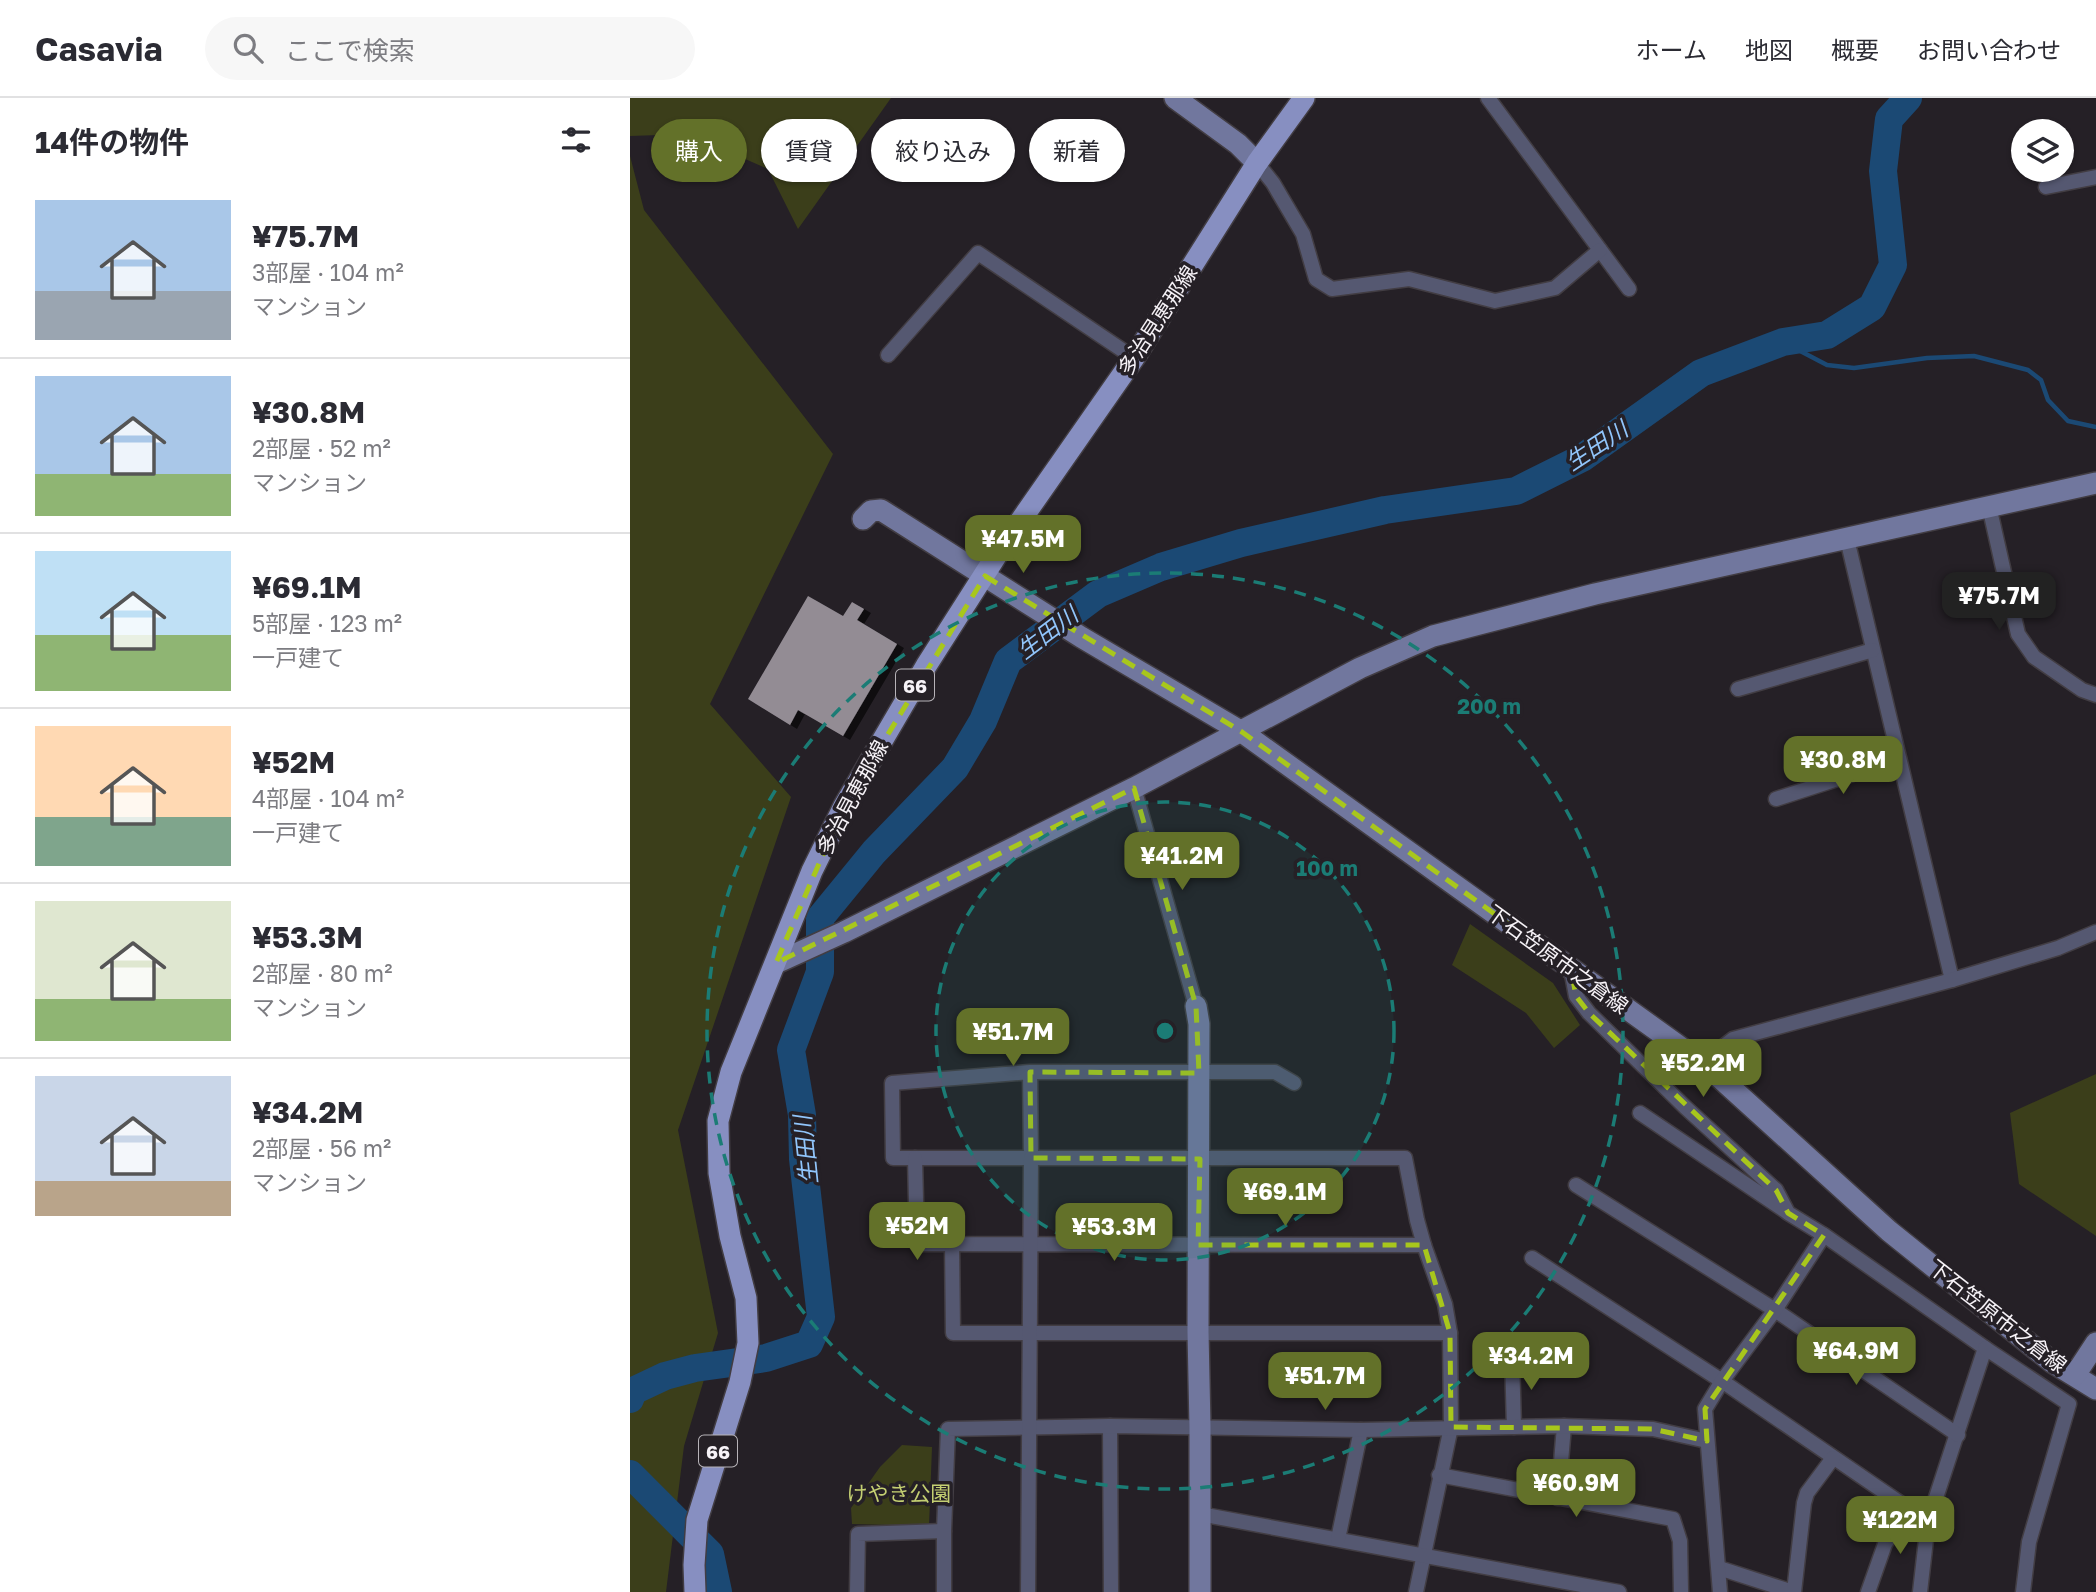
<!DOCTYPE html>
<html lang="ja">
<meta charset="utf-8">
<style>
:root{--surface:#fff;--page:#f7f7f7;--text:#2b2b33;--muted:#7c7c81;--line:#e1e1e2;--accent:#637129}
body{margin:0;font-family:"Golos Text","Noto Sans JP",sans-serif;background:var(--page);color:var(--text);height:100vh;display:flex;flex-direction:column;font-size:26px;white-space:nowrap}
*{box-sizing:border-box;margin:0}
p{font-size:23px;color:var(--muted)}
.icon{flex:none;width:38px;height:38px;fill:none;stroke:currentColor;stroke-width:2;stroke-linecap:round;stroke-linejoin:round}
.map{position:relative;flex:1;overflow:hidden}
.drawer{display:flex;flex-direction:column;background:var(--surface);width:630px}
.drawer>*{flex:none}
.hud{position:absolute;left:21px;top:21px;width:665px;height:63px;display:flex;gap:14px}
.fabs{position:absolute;left:1381px;top:21px;display:grid;gap:14px}
.fabs a{display:grid;place-items:center;width:63px;height:63px;border-radius:50%;background:var(--surface);box-shadow:0 2px 5px #0004;font-size:35px}
.price{position:absolute;translate:-50% -60px;padding:0 16px;border-radius:14px;background:var(--accent);color:#fff;font-size:23px;line-height:46px;filter:drop-shadow(0 2px 4px #0008)}
.price::after{content:'';position:absolute;left:50%;top:42px;width:21px;height:16px;margin-left:-10px;background:inherit;clip-path:polygon(0 0,100% 0,50% 100%)}
.price.on{background:#222;color:#fff}
ul{padding:0;list-style:none}
li{display:flex;align-items:center;gap:21px;height:175px;padding:0 35px}
li+li{border-top:2px solid var(--line)}
li span{display:grid;place-items:center;flex:none;width:196px;height:140px;border-radius:0px;color:#555}
li>.icon{margin-inline-start:auto}
span .icon{width:84px;height:84px;fill:#fffc;stroke-width:1}
li b{font-size:30px}
h2{display:flex;justify-content:space-between;align-items:center;height:84px;padding:0 35px;font-size:30px}
.pill{padding:0 24px;border-radius:32px;background:var(--surface);box-shadow:0 2px 5px #0004;font-size:24px;line-height:63px}
.pill.on{background:var(--accent);color:#fff}
header{display:flex;align-items:center;gap:42px;box-sizing:border-box;height:98px;padding:0 35px;background:var(--surface);border-bottom:2px solid var(--line)}
header strong{font-size:33px}
nav{display:flex;gap:38px;margin-inline-start:auto;font-size:24px}
.search{width:490px;height:63px;background:var(--page);display:flex;align-items:center;gap:18px;box-sizing:border-box;padding:0 24px;border-radius:38px;color:var(--muted);font-size:26px}
main{display:flex;flex:1;min-height:0}
.map>svg:first-child{display:block}
.green{fill:#3b3e1a}
.lines{fill:none;stroke-linecap:round;stroke-linejoin:round}
.stream{stroke:#1b4974;stroke-width:4.5}
.river{stroke:#1b4974;stroke-width:28}
.building{fill:#938c94;filter:url(#shadow)}
.street-casing{stroke:#423d43;stroke-width:17}
.secondary-casing{stroke:#423d43;stroke-width:24}
.primary-casing{stroke:#423d43;stroke-width:24}
.street{stroke:#555871;stroke-width:14}
.secondary{stroke:#71779e;stroke-width:21}
.primary{stroke:#878fc1;stroke-width:21}
.marked{fill:none;stroke:#a8c71c;stroke-width:5;stroke-dasharray:14 9;stroke-linejoin:round}
.ring{fill:none;stroke:#1b7c75;stroke-width:3.5;stroke-dasharray:12 9}
.labels{text-anchor:middle;dominant-baseline:central;stroke-width:7;stroke-linejoin:round;paint-order:stroke}
.shield{fill:#252026;stroke:#b7b3b8;stroke-width:2}
.shield-label{font-size:19px;font-weight:bold;fill:#f6f2f7}
.street-label{font-size:21px;fill:#f6f2f7;stroke:#252026}
.park-label{font-size:21px;fill:#c4cf72;stroke:#252026}
.water-label{font-size:23px;font-style:italic;fill:#91c5fb;stroke:#252026}
.centre{fill:#1b7c75;stroke:#252026;stroke-width:3.5}
.ring-label{font-size:21px;text-anchor:middle;font-weight:bold;fill:#1b7c75;stroke:#252026;stroke-width:7;stroke-linejoin:round;paint-order:stroke}
</style>
<header>
<strong>Casavia</strong>
<div class="search"><svg class="icon" aria-label="search" viewBox="0 0 24 24"><circle cx="10" cy="10" r="6"/><path d="M15 15l6 6"/></svg>ここで検索</div>
<nav><a>ホーム</a><a>地図</a><a>概要</a><a>お問い合わせ</a></nav>
</header>
<main>
<section class="drawer">
<h2>14件の物件<svg class="icon" aria-label="filters" viewBox="0 0 24 24"><path d="M4 7h16M4 17h16"/><circle cx="9" cy="7" r="2"/><circle cx="15" cy="17" r="2"/></svg></h2>
<ul>
<li><span style="background:linear-gradient(#a9c7e8 65%,#9aa5b1 0)"><svg class="icon" aria-label="home" viewBox="0 0 24 24"><path d="M3 11l9-7 9 7M6 9v11h12V9"/></svg></span><div><b>¥75.7M</b><p>3部屋 · 104 m²</p><p>マンション</p></div></li>
<li><span style="background:linear-gradient(#a9c7e8 70%,#8fb573 0)"><svg class="icon" aria-label="home" viewBox="0 0 24 24"><path d="M3 11l9-7 9 7M6 9v11h12V9"/></svg></span><div><b>¥30.8M</b><p>2部屋 · 52 m²</p><p>マンション</p></div></li>
<li><span style="background:linear-gradient(#bfe0f5 60%,#8fb573 0)"><svg class="icon" aria-label="home" viewBox="0 0 24 24"><path d="M3 11l9-7 9 7M6 9v11h12V9"/></svg></span><div><b>¥69.1M</b><p>5部屋 · 123 m²</p><p>一戸建て</p></div></li>
<li><span style="background:linear-gradient(#ffd9b3 65%,#7fa58c 0)"><svg class="icon" aria-label="home" viewBox="0 0 24 24"><path d="M3 11l9-7 9 7M6 9v11h12V9"/></svg></span><div><b>¥52M</b><p>4部屋 · 104 m²</p><p>一戸建て</p></div></li>
<li><span style="background:linear-gradient(#dfe7d0 70%,#8fb573 0)"><svg class="icon" aria-label="home" viewBox="0 0 24 24"><path d="M3 11l9-7 9 7M6 9v11h12V9"/></svg></span><div><b>¥53.3M</b><p>2部屋 · 80 m²</p><p>マンション</p></div></li>
<li><span style="background:linear-gradient(#c9d6e8 75%,#b9a48a 0)"><svg class="icon" aria-label="home" viewBox="0 0 24 24"><path d="M3 11l9-7 9 7M6 9v11h12V9"/></svg></span><div><b>¥34.2M</b><p>2部屋 · 56 m²</p><p>マンション</p></div></li>
</ul>
</section>
<div class="map">
<svg width="1466" height="1494" viewBox="0 0 1466 1494">
<defs>
<filter id="shadow"><feDropShadow dx="7" dy="4" stdDeviation="0" flood-color="#0009"/></filter>
</defs>
<rect width="100%" height="100%" fill="#252026"/>
<g class="green">
<path d="M0 0H261L168 131 138 71 58 36 0 38Z"/>
<path d="M0 58 14 112 203 356 80 606 161 699 48 1032 88 1235 54 1348 36 1494H0Z"/>
<path d="M840 826 923 885 950 927 924 950 896 915 822 867Z"/>
<path d="M1466 976V1138L1389 1086 1380 1015Z"/>
<path d="M272 1347 302 1349 299 1428 222 1426 221 1410 250 1369Z"/>
</g>
<g class="lines">
<path class="stream" d="M1153 244 1197 267 1224 270 1297 260 1344 258 1398 272 1411 282 1418 302 1438 323 1466 329"/>
<g class="river">
<path d="M0 1301 3 1293 35 1278 65 1270 136 1260 179 1246 191 1219 173 1061 172 1017 161 952 190 874V820L244 754 325 670 353 623 378 563 468 496 531 469 611 445 755 412 886 393 952 360 1071 275 1153 244 1197 237 1242 209 1263 167 1253 73 1259 21 1278 0"/>
<path d="M0 1376 80 1456 88 1494"/>
</g>
</g>
<path class="building" d="M178 498 213 518 222 504 234 511 227 522 267 546 213 638 168 612 160 627 118 601Z"/>
<g class="lines">
<g class="street-casing">
<g id="street">
<path d="M858 0 999 191"/>
<path d="M627 65 643 85 673 136 686 181 702 191 779 181 865 203 925 190 970 152"/>
<path d="M1416 89 1466 79"/>
<path d="M258 257 348 155 504 260"/>
<path d="M1359 408 1388 536 1404 559 1452 592 1466 597"/>
<path d="M1217 441 1322 882"/>
<path d="M1108 591 1243 552"/>
<path d="M504 690 566 908"/>
<path d="M1146 701 1269 661"/>
<path d="M941 871 946 898 959 915 1055 1009 1146 1092 1158 1115 1194 1137 1355 1250 1298 1424 1290 1494"/>
<path d="M1078 969 1086 954 1103 941 1322 882 1428 850 1466 834"/>
<path d="M400 974 262 985 263 1060H401L400 974H645L664 985"/>
<path d="M1010 1015 1157 1114"/>
<path d="M285 1060 287 1146 794 1147 815 1206 820 1235 821 1329 786 1494"/>
<path d="M946 1087 1145 1212 1328 1337"/>
<path d="M322 1146 323 1235H820"/>
<path d="M902 1160 1092 1283 1298 1424"/>
<path d="M1355 1250 1439 1306 1399 1444 1393 1494"/>
<path d="M882 1260 884 1329"/>
<path d="M480 1328 481 1494"/>
<path d="M809 1377 1043 1421 1050 1443 1051 1494"/>
<path d="M928 1400 934 1328"/>
<path d="M570 1416 989 1494"/>
<path d="M708 1441 731 1332"/>
<path d="M1089 1470 1163 1494"/>
<path d="M227 1494 228 1436 314 1433"/>
<path d="M314 1494V1433L318 1331 480 1328 731 1332 934 1328 1023 1331 1077 1343"/>
<path d="M398 1494 401 1060H775L787 1122 794 1147"/>
<path d="M1090 1494 1075 1311 1092 1283 1145 1212 1194 1137"/>
<path d="M1164 1494 1174 1405 1177 1395 1203 1360"/>
<path d="M1238 1494 1255 1446 1279 1411"/>
</g>
</g>
<g class="secondary-casing">
<g id="secondary">
<path d="M545 0 608 46 627 65"/>
<path d="M233 421 241 413 251 412 451 539 612 634 1078 969 1259 1133 1422 1264 1466 1291"/>
<path d="M146 865 214 834 504 690 730 570 803 538 965 496 1466 385"/>
<path d="M566 908 569 926 568 1234 570 1329V1494"/>
<path d="M1445 1277 1466 1245"/>
</g>
</g>
<g class="primary-casing">
<path id="primary" d="M65 1494 64 1467 67 1422 110 1284 118 1245 116 1200 100 1138 89 1075 88 1023 101 974 182 773 214 708 296 568 368 455 504 260 627 65 674 0"/>
</g>
<use href="#street" class="street"/>
<use href="#secondary" class="secondary"/>
<use href="#primary" class="primary"/>
</g>
<path class="marked" d="M355 478 612 634 941 871 946 898 959 915 1146 1092 1158 1115 1194 1137 1075 1311 1077 1343 1023 1331 821 1329 820 1235 794 1147H568L570 1061 401 1060 400 974 569 975 566 908 504 690 146 865 214 708Z"/>
<circle cx="535" cy="933" r="229" fill="#1b7c75" fill-opacity=".12"/>
<g class="ring">
<circle cx="535" cy="933" r="229"/>
<circle cx="535" cy="933" r="458"/>
</g>
<g class="labels">
<g class="shield">
<rect x="266" y="571.5" width="38" height="31" rx="5"/>
<rect x="69" y="1337.5" width="38" height="31" rx="5"/>
</g>
<g class="shield-label">
<text x="285" y="587">66</text>
<text x="88" y="1353">66</text>
</g>
<g class="street-label">
<text transform="translate(527 222) rotate(-57)">多治見恵那線</text>
<text transform="translate(222 699) rotate(-62)">多治見恵那線</text>
<text transform="translate(928 861) rotate(36)">下石笠原市之倉線</text>
<text transform="translate(1368 1218) rotate(38)">下石笠原市之倉線</text>
</g>
<g class="park-label">
<text x="269" y="1395">けやき公園</text>
</g>
<g class="water-label">
<text transform="translate(966 347) rotate(-33)">生田川</text>
<text transform="translate(417 534) rotate(-37)">生田川</text>
<text transform="translate(175 1052) rotate(-96)">生田川</text>
</g>
</g>
<circle cx="535" cy="933" r="10" class="centre"/>
<g class="ring-label">
<text x="859" y="616">200 m</text>
<text x="697" y="778">100 m</text>
</g>
</svg>
<div class="fabs">
<a><svg class="icon" aria-label="layers" viewBox="0 0 24 24"><path d="M12 4l9 5-9 5-9-5zM3 14l9 5 9-5"/></svg></a>
</div>
<b class="price" style="left:393px;top:477px">¥47.5M</b>
<b class="price on" style="left:1369px;top:534px">¥75.7M</b>
<b class="price" style="left:1213px;top:698px">¥30.8M</b>
<b class="price" style="left:552px;top:794px">¥41.2M</b>
<b class="price" style="left:383px;top:970px">¥51.7M</b>
<b class="price" style="left:1073px;top:1001px">¥52.2M</b>
<b class="price" style="left:655px;top:1130px">¥69.1M</b>
<b class="price" style="left:287px;top:1164px">¥52M</b>
<b class="price" style="left:484px;top:1165px">¥53.3M</b>
<b class="price" style="left:1226px;top:1289px">¥64.9M</b>
<b class="price" style="left:901px;top:1294px">¥34.2M</b>
<b class="price" style="left:695px;top:1314px">¥51.7M</b>
<b class="price" style="left:946px;top:1421px">¥60.9M</b>
<b class="price" style="left:1270px;top:1458px">¥122M</b>
<div class="hud">
<a class="pill on">購入</a>
<a class="pill">賃貸</a>
<a class="pill">絞り込み</a>
<a class="pill">新着</a>
</div>
</div>
</main>
